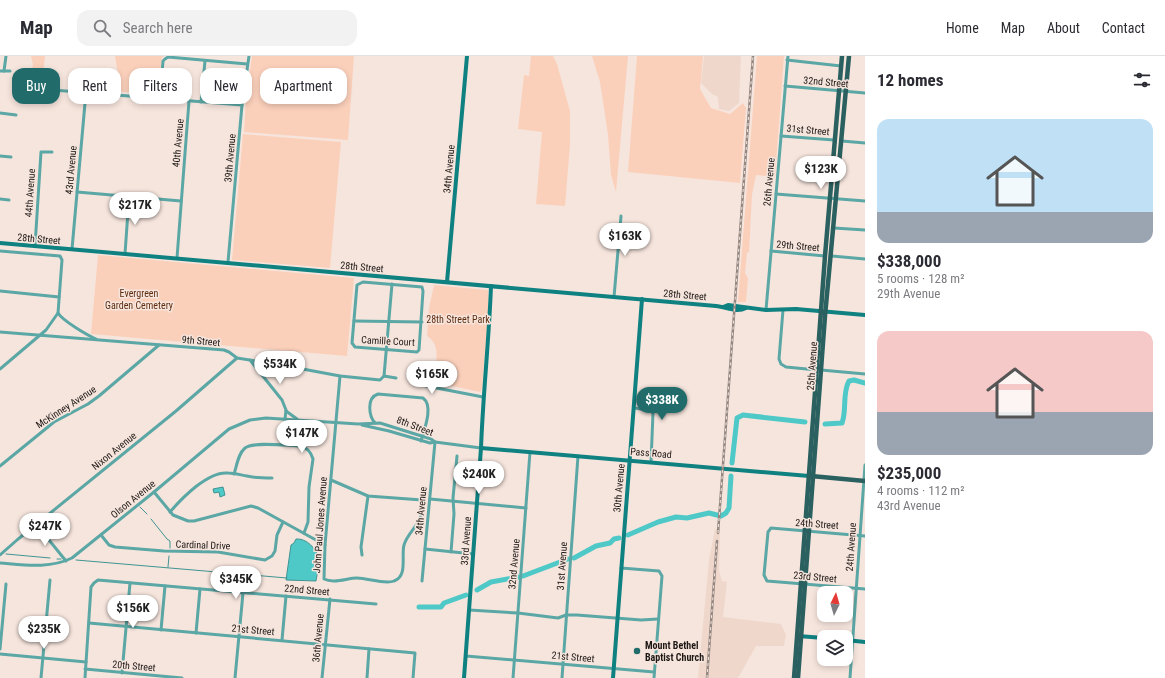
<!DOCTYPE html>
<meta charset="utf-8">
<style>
:root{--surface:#fff;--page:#f2f2f3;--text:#2b2b33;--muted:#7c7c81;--line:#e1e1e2;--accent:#216c6b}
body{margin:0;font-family:"Roboto Condensed",sans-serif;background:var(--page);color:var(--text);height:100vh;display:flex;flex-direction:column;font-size:15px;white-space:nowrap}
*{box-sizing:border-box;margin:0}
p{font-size:13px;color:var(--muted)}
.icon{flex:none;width:22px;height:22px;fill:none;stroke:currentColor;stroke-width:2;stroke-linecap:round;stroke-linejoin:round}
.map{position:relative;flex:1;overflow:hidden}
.panel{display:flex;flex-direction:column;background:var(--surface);width:300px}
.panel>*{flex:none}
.hud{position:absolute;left:12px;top:12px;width:380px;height:36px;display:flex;gap:8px}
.needle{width:26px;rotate:5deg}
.controls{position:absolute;left:817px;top:530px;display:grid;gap:8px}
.controls a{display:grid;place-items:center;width:36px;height:36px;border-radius:8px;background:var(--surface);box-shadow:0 2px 6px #0003;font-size:20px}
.price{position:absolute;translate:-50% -34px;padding:0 9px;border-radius:14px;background:#fff;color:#222;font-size:13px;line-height:26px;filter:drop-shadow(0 1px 2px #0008)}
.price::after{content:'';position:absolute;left:50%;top:24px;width:12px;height:9px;margin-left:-6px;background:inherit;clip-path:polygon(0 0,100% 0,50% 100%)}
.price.current{background:var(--accent);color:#fff}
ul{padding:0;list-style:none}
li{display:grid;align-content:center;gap:8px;height:212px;padding:0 12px}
li span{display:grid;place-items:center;height:124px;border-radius:12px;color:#555}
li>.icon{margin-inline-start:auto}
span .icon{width:72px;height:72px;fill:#fffc;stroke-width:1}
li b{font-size:17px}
h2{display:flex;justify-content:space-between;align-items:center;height:48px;padding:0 12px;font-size:17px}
.tag{padding:0 14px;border-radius:12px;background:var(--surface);box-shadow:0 2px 6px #0003;font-size:14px;line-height:36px}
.tag.current{background:var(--accent);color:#fff}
header{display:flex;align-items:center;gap:24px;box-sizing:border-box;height:56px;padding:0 20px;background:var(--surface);border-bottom:1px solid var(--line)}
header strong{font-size:19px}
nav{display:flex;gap:22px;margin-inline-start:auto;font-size:14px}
.search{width:280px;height:36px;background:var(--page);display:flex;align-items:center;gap:10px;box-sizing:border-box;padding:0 14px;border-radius:12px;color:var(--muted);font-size:15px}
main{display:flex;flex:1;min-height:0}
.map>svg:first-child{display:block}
.built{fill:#efd7cb}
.green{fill:#fbd0bb}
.water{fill:#4fc9c7;stroke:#409492}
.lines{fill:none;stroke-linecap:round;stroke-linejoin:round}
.stream{stroke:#409492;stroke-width:1}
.river{stroke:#4fc9c7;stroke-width:5}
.street{stroke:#5ba7a5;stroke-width:3}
.secondary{stroke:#0e8180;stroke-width:4}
.primary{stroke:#2a605f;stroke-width:4.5}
.rail-casing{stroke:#928680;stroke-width:2.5}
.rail{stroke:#f6e5dd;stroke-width:1;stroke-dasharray:3;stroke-linecap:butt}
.poi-dot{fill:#216c6b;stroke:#f6e5dd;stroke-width:1.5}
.labels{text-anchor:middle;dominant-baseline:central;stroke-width:3;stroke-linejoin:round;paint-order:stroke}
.street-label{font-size:10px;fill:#1e1815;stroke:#f6e5dd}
.park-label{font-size:10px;fill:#5e2d10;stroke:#f6e5dd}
.poi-label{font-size:10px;font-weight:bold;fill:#1e1815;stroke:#f6e5dd;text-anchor:start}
</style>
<header>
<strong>Map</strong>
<div class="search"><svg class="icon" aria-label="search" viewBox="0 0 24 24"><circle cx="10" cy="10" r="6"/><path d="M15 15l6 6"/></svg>Search here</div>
<nav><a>Home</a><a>Map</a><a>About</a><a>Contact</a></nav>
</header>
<main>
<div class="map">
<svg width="865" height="622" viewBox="0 0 865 622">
<rect width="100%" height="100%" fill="#f6e5dd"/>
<g class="built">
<path d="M704 0H741L739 47 729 55 719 53 718 41 712 38 701 27Z"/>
<path d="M715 473H720L719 514 722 525 727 526 723 561 781 568 786 579 784 590H756L738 622H698L709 504Z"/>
</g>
<g class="green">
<path d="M31 0H45L42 29 33 28 30 16 33 9Z"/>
<path d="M115 0H164L162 2 160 15H140L138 37 115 35 118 17Z"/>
<path d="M252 0H354L348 84 244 76 246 44Z"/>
<path d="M531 0H553L557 8 570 55V89L565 150 536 148 542 76 518 73 524 19 529 20Z"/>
<path d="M592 0H628L616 136 611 119 608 79 600 26Z"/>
<path d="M637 0H703L700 33 711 52 730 58 743 47 746 52 740 127 628 116Z"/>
<path d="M757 0H784L775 121 756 119 752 139 749 196 747 197 745 217 748 222 746 246H738Z"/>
<path d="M243 78 341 86 330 212 232 204Z"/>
<path d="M98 199 354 222 347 300 91 278Z"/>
<path d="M434 229 488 234V258L482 333 480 336 424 324 423 320 432 322 435 319C436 305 441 289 427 280L429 252Z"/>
</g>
<g class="water">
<path d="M223 431 225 439 220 441 219 436 214 437 213 433Z"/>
<path d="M296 483C307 482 316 493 319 502 320 508 317 518 316 525L286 524 291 489 294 487Z"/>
</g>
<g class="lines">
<g class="stream">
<path d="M140 451 147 458"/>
<path d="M151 463 167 483 170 485V492"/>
<path d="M6 498 50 502"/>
<path d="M57 503H61"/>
<path d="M76 504 287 522"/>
<path d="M168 511 169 500"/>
</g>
<g class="river">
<path d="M825 368 842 367C847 354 842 337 849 325L854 324 865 327"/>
<path d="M732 407 737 362 743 359 805 366"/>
<path d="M628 479 658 466 676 461 687 462 709 457 721 460 726 457 729 452 731 420"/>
<path d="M574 502 596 490 610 487 614 483 619 482"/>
<path d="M523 520 568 503"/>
<path d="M477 534 491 526 518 521"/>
<path d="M419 551H441L444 547 466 539"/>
</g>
<g class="street">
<path d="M787 4 841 10"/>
<path d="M0 15H10"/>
<path d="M4 15 6 0"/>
<path d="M785 30 865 37"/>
<path d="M53 34 242 49"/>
<path d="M160 43 163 5 165 3 168 1 247 8"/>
<path d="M201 46 205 5"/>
<path d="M0 57 16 59"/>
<path d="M781 80 834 84"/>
<path d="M842 85 865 87"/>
<path d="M0 100 11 101"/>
<path d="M77 136 181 145"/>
<path d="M776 138 865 145"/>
<path d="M0 143 9 144"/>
<path d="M834 172 865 174"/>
<path d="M35 190 41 96H52"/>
<path d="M72 193 86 36"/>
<path d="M0 195 60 200 62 204 58 257C63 265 87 279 96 283"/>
<path d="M771 195 825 200"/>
<path d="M125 198 129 141"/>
<path d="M832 200 865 203"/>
<path d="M177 202 189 45"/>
<path d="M228 206 242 49 249 0"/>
<path d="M363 226 422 231 423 235 419 294 417 296 355 291 352 287 357 229Z"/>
<path d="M0 235 59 241"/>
<path d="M614 241 621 160"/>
<path d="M766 254 788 0"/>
<path d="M783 254 779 303 781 308 786 311 817 314"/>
<path d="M354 265 422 266"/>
<path d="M0 276 224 294 229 296 237 302 276 308 340 320 380 324 384 320 396 322"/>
<path d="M250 304 282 344 286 354 285 363"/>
<path d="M0 313 46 274 58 257"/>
<path d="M821 314 865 318"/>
<path d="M384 320 392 228"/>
<path d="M421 329 483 341"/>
<path d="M634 352 649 354 653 357 651 406"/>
<path d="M286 355 297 363"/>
<path d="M375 367C369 360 366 342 378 338L423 342C434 350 424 374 421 385"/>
<path d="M362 369 389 375 430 387 435 386 481 392"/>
<path d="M0 410 54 366 88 348 99 340 159 289"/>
<path d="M234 418C237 409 238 398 245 392 253 385 289 390 301 390 308 392 311 396 313 403L309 431 308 466 304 477"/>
<path d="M331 424 368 440 422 444C422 449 422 455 421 460 418 470 407 478 404 489 401 501 408 520 394 525 385 529 368 522 357 522 347 522 334 528 324 523L325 489 340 320"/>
<path d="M154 436 173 459 188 465H194L251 450 258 452 325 489"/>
<path d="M430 443 526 452"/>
<path d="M170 456C182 442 208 415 228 417 234 417 241 419 247 420 255 422 263 422 272 422"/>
<path d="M36 468 66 505"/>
<path d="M101 479 109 489 115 491 164 495 218 496 265 504 272 500 275 495 277 479 283 466"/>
<path d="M865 480 771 472 768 476 764 519 767 525 865 533"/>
<path d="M425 493 473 498"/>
<path d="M451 496 454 458 453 442 457 400"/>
<path d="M0 499 17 484 176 355 237 302"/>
<path d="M362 499 361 491 368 440"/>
<path d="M0 507C25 509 49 513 72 502L154 436 229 373 250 364 266 362 358 368 380 367 431 383 435 386"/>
<path d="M621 512 659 515 662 520 654 622"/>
<path d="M422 525 435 386"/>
<path d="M469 554 518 557 558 562 566 559H577L641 564 658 563"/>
<path d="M89 567 415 597 413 622"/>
<path d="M161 574 165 530"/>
<path d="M196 577 200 533"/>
<path d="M282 584 286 540"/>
<path d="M0 593 6 528"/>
<path d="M0 598 86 606"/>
<path d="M466 600 654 616"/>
<path d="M85 613 182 622"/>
<path d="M122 617 130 527"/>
<path d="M41 622 50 524"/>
<path d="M85 622 91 531 94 527 98 524 376 548"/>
<path d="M235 622 243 537"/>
<path d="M322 622 330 543"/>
<path d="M367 622 369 593"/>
<path d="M513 622 530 396"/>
<path d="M562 622 578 400"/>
<path d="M850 622 865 409"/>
</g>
<g class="secondary">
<path d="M0 187 716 250C727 251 736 257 746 252"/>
<path d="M447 226 467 0"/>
<path d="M723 251 728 249 766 254 796 253 865 259"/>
<path d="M481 392 809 420"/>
<path d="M798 580 824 582"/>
<path d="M846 584 865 586"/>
<path d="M464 622 481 392C483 338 489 284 491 230"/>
<path d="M613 622 642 243"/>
</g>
<g class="primary">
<path d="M811 420 865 425"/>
<path d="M794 622 825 200 842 0"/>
<path d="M798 622 825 260 849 0"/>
</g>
<g class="rail-casing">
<g id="rail">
<path d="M718 477 753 0"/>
<path d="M707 622 717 485"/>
</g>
</g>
<use href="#rail" class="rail"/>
</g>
<circle class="poi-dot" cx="637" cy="595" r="4"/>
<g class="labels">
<g class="street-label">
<text transform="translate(826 26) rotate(5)">32nd Street</text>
<text transform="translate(808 74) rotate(5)">31st Street</text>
<text transform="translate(178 87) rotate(-85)">40th Avenue</text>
<text transform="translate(230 102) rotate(-85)">39th Avenue</text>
<text transform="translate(449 113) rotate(-85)">34th Avenue</text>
<text transform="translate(71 114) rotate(-85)">43rd Avenue</text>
<text transform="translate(769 126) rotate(-85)">26th Avenue</text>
<text transform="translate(30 137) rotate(-86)">44th Avenue</text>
<text transform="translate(39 183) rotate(5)">28th Street</text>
<text transform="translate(798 190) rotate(5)">29th Street</text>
<text transform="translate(362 211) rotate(5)">28th Street</text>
<text transform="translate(685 239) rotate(5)">28th Street</text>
<text transform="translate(201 285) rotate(5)">9th Street</text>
<text transform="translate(388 285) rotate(3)">Camille Court</text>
<text transform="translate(812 310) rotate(-86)">25th Avenue</text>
<text transform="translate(66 351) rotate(-33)">McKinney Avenue</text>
<text transform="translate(415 370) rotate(21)">8th Street</text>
<text transform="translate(114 395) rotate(-39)">Nixon Avenue</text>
<text transform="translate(651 397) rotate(5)">Pass Road</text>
<text transform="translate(619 432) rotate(-85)">30th Avenue</text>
<text transform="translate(133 443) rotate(-39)">Olson Avenue</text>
<text transform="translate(421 455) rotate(-85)">34th Avenue</text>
<text transform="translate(817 468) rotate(4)">24th Street</text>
<text transform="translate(320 469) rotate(-86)">John Paul Jones Avenue</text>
<text transform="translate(466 485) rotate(-86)">33rd Avenue</text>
<text transform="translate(203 489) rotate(2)">Cardinal Drive</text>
<text transform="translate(851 491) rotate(-86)">24th Avenue</text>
<text transform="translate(514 508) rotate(-85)">32nd Avenue</text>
<text transform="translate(562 510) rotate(-86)">31st Avenue</text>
<text transform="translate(815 521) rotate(5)">23rd Street</text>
<text transform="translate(307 534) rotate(5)">22nd Street</text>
<text transform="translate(253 574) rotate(5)">21st Street</text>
<text transform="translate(318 582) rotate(-85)">36th Avenue</text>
<text transform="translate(573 601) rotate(5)">21st Street</text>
<text transform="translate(134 610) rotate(5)">20th Street</text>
</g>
<g class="park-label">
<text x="139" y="237">Evergreen<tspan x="139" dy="12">Garden Cemetery</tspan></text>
<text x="458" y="263">28th Street Park</text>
</g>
<g class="poi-label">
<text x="645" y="589">Mount Bethel<tspan x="645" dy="12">Baptist Church</tspan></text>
</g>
</g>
</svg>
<div class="controls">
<a><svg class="needle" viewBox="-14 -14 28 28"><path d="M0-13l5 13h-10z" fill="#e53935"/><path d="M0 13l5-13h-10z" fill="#7c7c81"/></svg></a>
<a><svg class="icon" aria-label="layers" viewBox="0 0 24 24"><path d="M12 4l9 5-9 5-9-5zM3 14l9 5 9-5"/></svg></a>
</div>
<b class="price" style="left:821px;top:134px">$123K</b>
<b class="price" style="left:135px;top:170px">$217K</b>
<b class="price" style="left:625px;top:201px">$163K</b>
<b class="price" style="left:280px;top:329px">$534K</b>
<b class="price" style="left:432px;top:339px">$165K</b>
<b class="price current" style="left:662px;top:365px">$338K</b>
<b class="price" style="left:302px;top:398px">$147K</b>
<b class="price" style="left:479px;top:439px">$240K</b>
<b class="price" style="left:45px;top:491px">$247K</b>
<b class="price" style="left:236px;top:544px">$345K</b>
<b class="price" style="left:133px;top:573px">$156K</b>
<b class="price" style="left:44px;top:594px">$235K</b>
<div class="hud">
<a class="tag current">Buy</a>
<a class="tag">Rent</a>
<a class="tag">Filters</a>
<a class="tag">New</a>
<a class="tag">Apartment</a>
</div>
</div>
<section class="panel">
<h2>12 homes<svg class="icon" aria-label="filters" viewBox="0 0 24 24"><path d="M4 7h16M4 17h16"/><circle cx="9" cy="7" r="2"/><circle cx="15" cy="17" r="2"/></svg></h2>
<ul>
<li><span style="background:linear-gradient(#bfe0f5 75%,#9aa5b1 0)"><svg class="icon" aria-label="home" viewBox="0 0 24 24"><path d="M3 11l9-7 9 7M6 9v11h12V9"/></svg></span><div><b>$338,000</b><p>5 rooms · 128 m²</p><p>29th Avenue</p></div></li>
<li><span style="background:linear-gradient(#f6c9c9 65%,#9aa5b1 0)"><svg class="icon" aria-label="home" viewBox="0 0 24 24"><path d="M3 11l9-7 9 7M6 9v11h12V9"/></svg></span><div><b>$235,000</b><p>4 rooms · 112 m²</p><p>43rd Avenue</p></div></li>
</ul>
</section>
</main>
